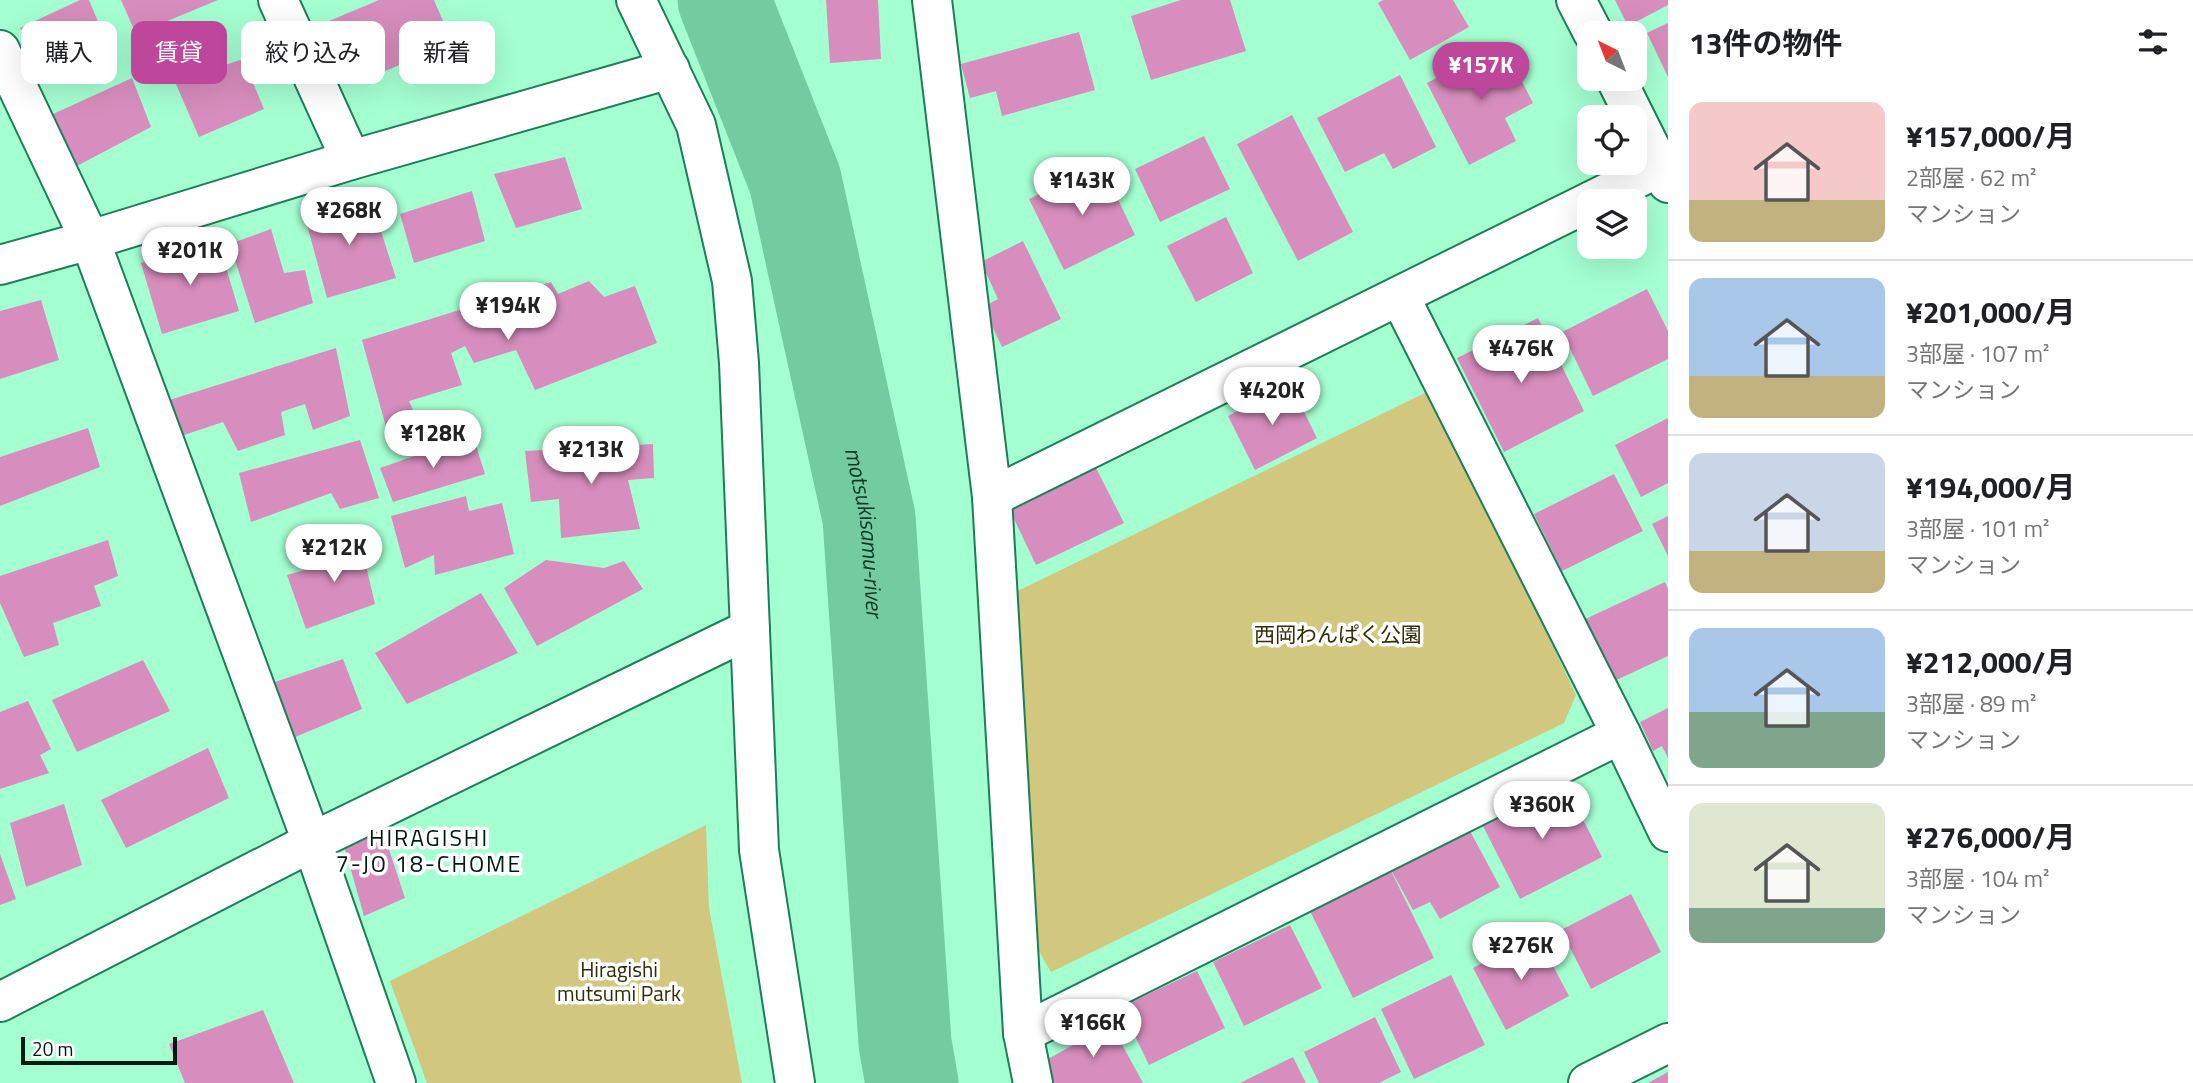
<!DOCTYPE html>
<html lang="ja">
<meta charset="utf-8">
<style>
:root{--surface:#fff;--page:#f2f2f2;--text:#202124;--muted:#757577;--line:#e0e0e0;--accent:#be469b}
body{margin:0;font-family:"Titillium Web","Noto Sans JP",sans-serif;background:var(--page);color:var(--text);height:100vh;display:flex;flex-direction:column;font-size:26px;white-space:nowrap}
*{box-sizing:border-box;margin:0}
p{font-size:23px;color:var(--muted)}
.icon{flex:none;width:38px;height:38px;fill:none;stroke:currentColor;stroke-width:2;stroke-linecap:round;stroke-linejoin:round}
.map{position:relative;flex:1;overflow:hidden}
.details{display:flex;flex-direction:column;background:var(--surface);width:525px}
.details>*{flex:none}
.hud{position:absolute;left:21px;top:21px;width:665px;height:63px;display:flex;gap:14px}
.needle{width:46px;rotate:318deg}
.buttons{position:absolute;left:1577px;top:21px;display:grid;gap:14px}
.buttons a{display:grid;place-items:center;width:70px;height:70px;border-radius:14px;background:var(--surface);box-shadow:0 7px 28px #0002;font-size:35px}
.scale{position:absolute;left:21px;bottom:18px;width:156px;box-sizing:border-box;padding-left:7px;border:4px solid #001b0f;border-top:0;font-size:19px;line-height:24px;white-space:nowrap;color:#001b0f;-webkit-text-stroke:5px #fff;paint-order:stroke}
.price{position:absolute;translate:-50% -60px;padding:0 16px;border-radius:24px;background:#fff;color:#222;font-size:23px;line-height:46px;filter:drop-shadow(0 2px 4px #0008)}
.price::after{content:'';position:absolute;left:50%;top:42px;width:21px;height:16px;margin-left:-10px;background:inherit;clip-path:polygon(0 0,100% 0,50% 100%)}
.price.selected{background:var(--accent);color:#fff}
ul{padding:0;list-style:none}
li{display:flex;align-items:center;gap:21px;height:175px;padding:0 21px}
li+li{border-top:2px solid var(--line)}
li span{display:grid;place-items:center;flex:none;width:196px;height:140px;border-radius:14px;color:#555}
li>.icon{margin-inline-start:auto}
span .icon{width:84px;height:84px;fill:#fffc;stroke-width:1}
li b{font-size:30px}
h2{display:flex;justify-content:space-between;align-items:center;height:84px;padding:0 21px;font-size:30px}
.tag{padding:0 24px;border-radius:14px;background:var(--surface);box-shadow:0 7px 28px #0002;font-size:24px;line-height:63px}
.tag.selected{background:var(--accent);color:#fff}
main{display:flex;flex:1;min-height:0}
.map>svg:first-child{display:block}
.green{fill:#d1c77f}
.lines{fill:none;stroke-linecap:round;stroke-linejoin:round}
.river{stroke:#73cca0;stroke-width:93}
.building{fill:#d78dbd}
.minor-casing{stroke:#1c7f57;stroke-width:42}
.minor{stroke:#fff;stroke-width:38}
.labels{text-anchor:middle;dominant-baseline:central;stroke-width:7;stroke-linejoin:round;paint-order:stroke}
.park-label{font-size:21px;fill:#322d06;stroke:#fff}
.water-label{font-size:23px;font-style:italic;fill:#103826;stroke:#fff}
.neighbourhood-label{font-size:23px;letter-spacing:2px;fill:#001b0f;stroke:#fff}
</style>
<main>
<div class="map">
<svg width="1668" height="1083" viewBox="0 0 1668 1083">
<rect width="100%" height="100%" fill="#a4ffd1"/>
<g class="green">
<path d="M1431 390 1576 695 1564 723 1051 972 1029 934 991 604Z"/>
<path d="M706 825 709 908 742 1083H427L390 981Z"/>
</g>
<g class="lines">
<path class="river" id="s1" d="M724 0 795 180 869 518 905 1043 912 1083"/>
</g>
<g class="building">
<path d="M80 0H89L107 43 45 71 20 28Z"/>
<path d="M121 0H218L136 34Z"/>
<path d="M379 0H434L452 42 358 83 329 21Z"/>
<path d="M826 0H878L881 59 830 63Z"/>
<path d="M1181 0H1230L1246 51 1151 80 1131 16Z"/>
<path d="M1383 0H1453L1469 27 1410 60 1378 3Z"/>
<path d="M1615 0H1668V5L1628 26Z"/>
<path d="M1668 23V77L1647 33Z"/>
<path d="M1079 32 1095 90 1002 116 996 91 970 98 961 64Z"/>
<path d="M1502 42 1533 103 1505 118 1516 141 1469 165 1427 83Z"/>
<path d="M243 59 264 109 199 137 175 82Z"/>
<path d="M1400 75 1436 147 1393 169 1384 153 1345 172 1317 118Z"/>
<path d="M132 78 151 127 75 167 53 114Z"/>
<path d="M1292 115 1353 232 1298 261 1237 144Z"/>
<path d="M1204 136 1230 189 1160 222 1135 169Z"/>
<path d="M565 157 582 209 516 228 494 174Z"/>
<path d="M1101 164 1135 235 1064 270 1029 199Z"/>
<path d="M472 191 485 241 414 263 400 214Z"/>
<path d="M370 197 396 278 327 298 304 214Z"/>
<path d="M1226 217 1253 273 1196 302 1167 246Z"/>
<path d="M271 229 284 273 305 270 313 303 255 323 230 244Z"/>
<path d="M218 241 239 311 162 334 141 263Z"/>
<path d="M1023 241 1061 319 1002 347 983 307 998 299 981 262Z"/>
<path d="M589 281 604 297 635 286 657 343 535 390 516 350 474 363 465 346 451 353 462 385 409 401 416 417 386 427 362 340 551 282 558 294Z"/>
<path d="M1647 289 1668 331V359L1593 396 1562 332Z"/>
<path d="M41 300 59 360 0 379V311Z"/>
<path d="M1538 318 1584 411 1504 452 1457 358Z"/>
<path d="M336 348 350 416 313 430 305 404 281 412 285 435 238 451 223 422 175 438 166 401Z"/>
<path d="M1290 384 1317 438 1255 470 1228 416Z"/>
<path d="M1668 418V483L1641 497 1615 445Z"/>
<path d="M88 428 100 467 0 506V457Z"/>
<path d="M473 436 485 474 393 502 380 468Z"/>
<path d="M360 440 379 498 340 509 331 493 251 522 239 473Z"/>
<path d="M653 444 654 478 628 480 640 529 561 538 559 499 531 502 525 451Z"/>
<path d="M1093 462 1124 523 1036 565 1007 504Z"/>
<path d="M1614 474 1643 531 1562 571 1534 514Z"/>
<path d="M466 496 469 511 502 503 514 554 435 575 434 555 405 568 391 516Z"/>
<path d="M1668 516V556L1652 524Z"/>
<path d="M356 524 375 604 306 629 287 575 340 560 334 534Z"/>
<path d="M108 540 118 576 94 586 101 606 53 623 59 645 24 657 0 603V576Z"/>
<path d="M546 560 604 568 624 561 643 589 537 646 504 588Z"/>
<path d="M1665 582 1668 589V656L1610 683 1581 621Z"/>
<path d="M481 593 518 653 407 704 375 653Z"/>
<path d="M343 659 362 709 293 738 272 683Z"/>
<path d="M143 660 170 711 77 752 52 700Z"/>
<path d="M28 701 51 749 40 755 49 773 0 789V712Z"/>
<path d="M1668 708V758L1662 746 1653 751 1640 722Z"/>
<path d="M208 748 229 798 126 848 101 800Z"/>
<path d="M1564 782 1602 857 1520 899 1482 824Z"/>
<path d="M64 804 82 865 26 887 10 823Z"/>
<path d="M382 828 405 898 364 916 343 842Z"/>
<path d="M1469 829 1500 887 1440 919 1430 902 1413 910 1391 870Z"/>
<path d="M0 854 16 899 0 905Z"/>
<path d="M1391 871 1434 958 1353 998 1310 911Z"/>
<path d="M1631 894 1661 952 1591 989 1561 930Z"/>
<path d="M1290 925 1322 988 1244 1026 1213 962Z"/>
<path d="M1536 934 1569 996 1506 1030 1473 968Z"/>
<path d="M1197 971 1225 1028 1149 1065 1121 1007Z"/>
<path d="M1451 975 1485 1045 1414 1079 1381 1009Z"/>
<path d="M263 1010 294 1083H185L169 1044Z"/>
<path d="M1105 1013 1143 1083H1049L1039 1064 1086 1038 1080 1027Z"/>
<path d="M1375 1017 1401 1072 1379 1083H1319L1304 1052Z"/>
<path d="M1293 1057 1306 1083H1240Z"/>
<path d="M1668 1072V1083H1648Z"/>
</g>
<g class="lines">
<g class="minor-casing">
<g id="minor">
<path d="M278 0 351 160"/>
<path d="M636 0 696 125 732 281 739 363 759 850 795 1083"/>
<path d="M932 0 992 497 1023 1033 1033 1083"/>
<path d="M1576 0 1593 33"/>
<path d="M0 50 90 240 312 842 396 1083"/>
<path d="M1616 79 1668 183"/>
<path d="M1591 201 1668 163"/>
<path d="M0 265 90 240 351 160 670 69"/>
<path d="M1400 297 1621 734 1668 832"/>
<path d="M992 497 1589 202"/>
<path d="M0 1002 312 842 750 629"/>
<path d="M1023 1033 1621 734"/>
<path d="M1588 1083 1668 1043"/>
</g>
</g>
<use href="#minor" class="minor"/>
</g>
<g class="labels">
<g class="park-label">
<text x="1338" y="634">西岡わんぱく公園</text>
<text x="619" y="969">Hiragishi<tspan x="619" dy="24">mutsumi Park</tspan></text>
</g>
<g class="water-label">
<text stroke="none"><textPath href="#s1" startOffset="553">motsukisamu-river</textPath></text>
</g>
<g class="neighbourhood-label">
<text x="429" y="837">HIRAGISHI<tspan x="429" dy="26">7-JO 18-CHOME</tspan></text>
</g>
</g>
</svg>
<div class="buttons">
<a><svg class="needle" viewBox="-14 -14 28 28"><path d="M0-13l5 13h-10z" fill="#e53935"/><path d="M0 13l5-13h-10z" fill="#757577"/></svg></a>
<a><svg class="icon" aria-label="locate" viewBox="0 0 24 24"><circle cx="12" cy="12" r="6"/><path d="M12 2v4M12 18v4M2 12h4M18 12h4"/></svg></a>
<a><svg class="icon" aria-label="layers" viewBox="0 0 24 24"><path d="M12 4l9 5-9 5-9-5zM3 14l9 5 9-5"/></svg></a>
</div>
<div class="scale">20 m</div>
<b class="price selected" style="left:1481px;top:102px">¥157K</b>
<b class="price" style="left:1082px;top:217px">¥143K</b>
<b class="price" style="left:349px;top:247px">¥268K</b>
<b class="price" style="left:190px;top:287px">¥201K</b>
<b class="price" style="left:508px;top:342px">¥194K</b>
<b class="price" style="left:1521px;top:385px">¥476K</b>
<b class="price" style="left:1272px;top:427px">¥420K</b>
<b class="price" style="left:433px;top:470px">¥128K</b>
<b class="price" style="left:591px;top:486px">¥213K</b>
<b class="price" style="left:334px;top:584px">¥212K</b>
<b class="price" style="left:1542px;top:841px">¥360K</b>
<b class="price" style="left:1521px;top:982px">¥276K</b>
<b class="price" style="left:1093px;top:1059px">¥166K</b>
<div class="hud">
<a class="tag">購入</a>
<a class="tag selected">賃貸</a>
<a class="tag">絞り込み</a>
<a class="tag">新着</a>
</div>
</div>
<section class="details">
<h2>13件の物件<svg class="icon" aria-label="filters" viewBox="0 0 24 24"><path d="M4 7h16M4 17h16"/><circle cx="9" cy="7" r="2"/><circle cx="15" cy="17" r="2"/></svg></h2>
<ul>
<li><span style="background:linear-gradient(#f6c9c9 70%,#c2b280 0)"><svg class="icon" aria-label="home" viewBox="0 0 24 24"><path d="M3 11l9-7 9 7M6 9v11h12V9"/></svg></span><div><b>¥157,000/月</b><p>2部屋 · 62 m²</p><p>マンション</p></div></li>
<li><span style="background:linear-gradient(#a9c7e8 70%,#c2b280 0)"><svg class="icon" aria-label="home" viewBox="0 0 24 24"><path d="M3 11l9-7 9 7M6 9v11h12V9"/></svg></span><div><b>¥201,000/月</b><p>3部屋 · 107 m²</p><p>マンション</p></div></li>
<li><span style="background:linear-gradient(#c9d6e8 70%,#c2b280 0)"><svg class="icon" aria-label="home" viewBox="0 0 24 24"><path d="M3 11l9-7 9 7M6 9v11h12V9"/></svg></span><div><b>¥194,000/月</b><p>3部屋 · 101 m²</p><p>マンション</p></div></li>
<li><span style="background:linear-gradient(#a9c7e8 60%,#7fa58c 0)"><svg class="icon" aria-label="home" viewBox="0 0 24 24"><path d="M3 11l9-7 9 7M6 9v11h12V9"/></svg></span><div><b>¥212,000/月</b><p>3部屋 · 89 m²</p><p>マンション</p></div></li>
<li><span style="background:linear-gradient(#dfe7d0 75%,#7fa58c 0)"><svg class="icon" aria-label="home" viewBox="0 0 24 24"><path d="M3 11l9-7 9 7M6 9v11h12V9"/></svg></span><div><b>¥276,000/月</b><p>3部屋 · 104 m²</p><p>マンション</p></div></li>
</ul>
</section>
</main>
